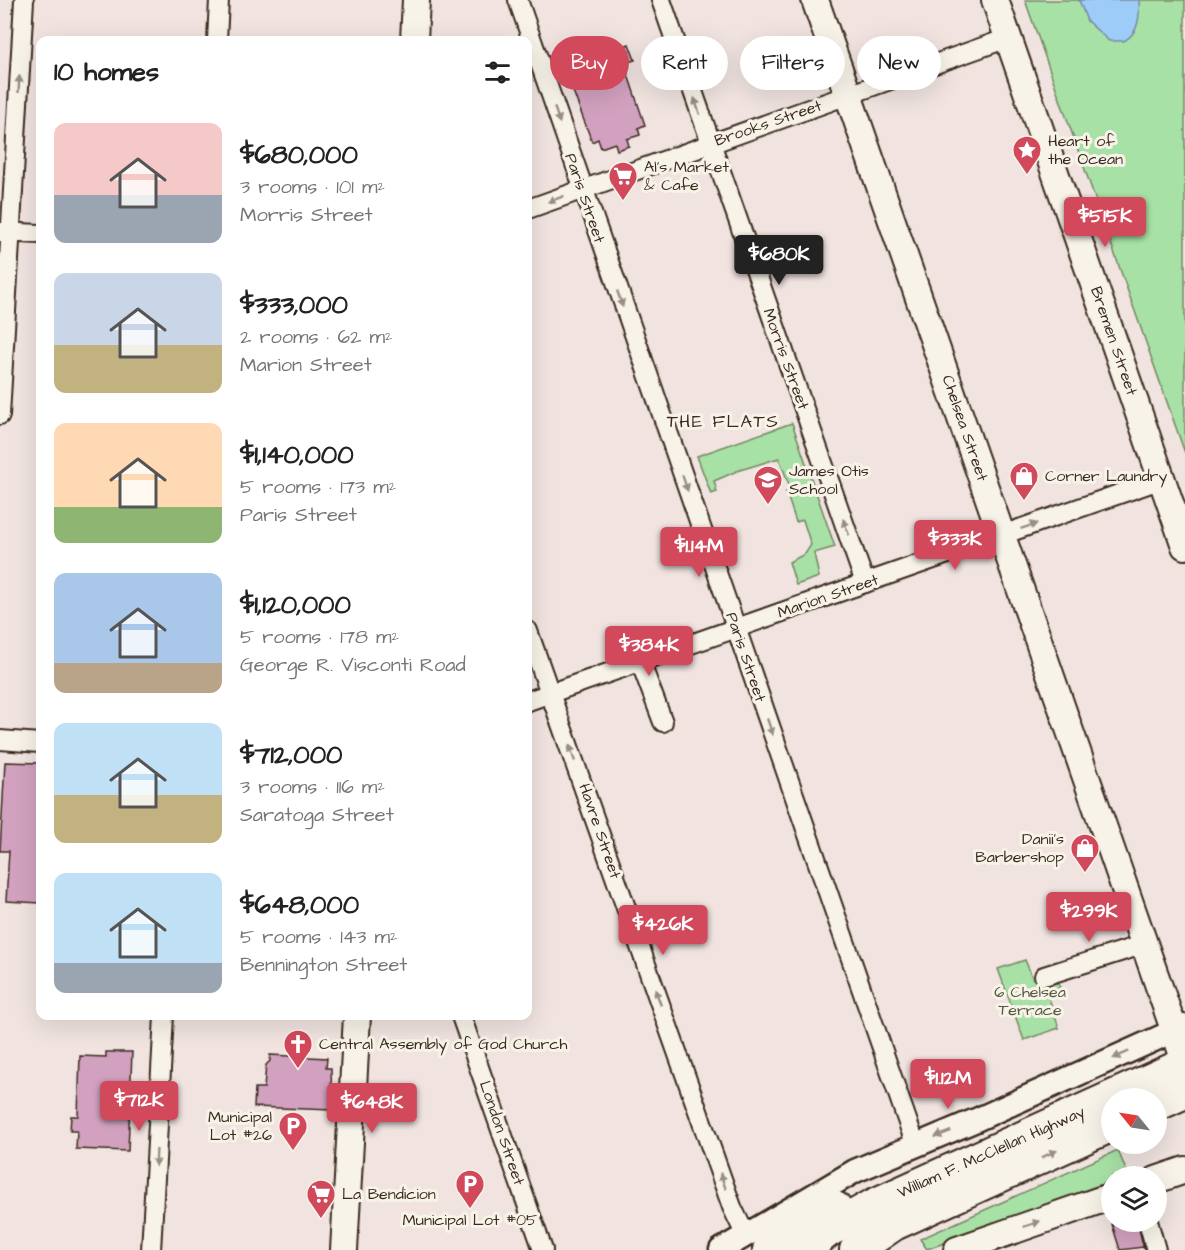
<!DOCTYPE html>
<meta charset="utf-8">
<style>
:root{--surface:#fff;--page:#f2f2f2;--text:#222;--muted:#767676;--accent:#d1495b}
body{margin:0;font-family:"Architects Daughter",sans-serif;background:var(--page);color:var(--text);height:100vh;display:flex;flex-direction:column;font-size:22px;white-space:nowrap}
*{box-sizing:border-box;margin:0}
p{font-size:20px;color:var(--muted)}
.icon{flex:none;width:33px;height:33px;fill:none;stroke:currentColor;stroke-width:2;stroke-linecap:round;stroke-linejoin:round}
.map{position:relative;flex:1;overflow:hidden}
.drawer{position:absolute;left:36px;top:36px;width:496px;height:984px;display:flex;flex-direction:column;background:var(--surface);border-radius:12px;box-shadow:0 6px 24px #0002}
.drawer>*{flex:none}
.banner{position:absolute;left:550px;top:36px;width:544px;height:54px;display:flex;gap:12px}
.needle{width:39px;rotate:300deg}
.controls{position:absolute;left:1101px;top:1088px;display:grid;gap:12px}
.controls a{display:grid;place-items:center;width:66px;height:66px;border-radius:50%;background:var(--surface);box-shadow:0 6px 24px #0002;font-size:30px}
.price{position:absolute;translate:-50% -51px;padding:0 14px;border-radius:6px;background:var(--accent);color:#fff;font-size:20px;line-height:39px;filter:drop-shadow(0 2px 3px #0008)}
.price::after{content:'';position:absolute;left:50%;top:36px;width:18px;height:14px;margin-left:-9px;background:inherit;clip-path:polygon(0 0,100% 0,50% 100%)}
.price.active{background:#222;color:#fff}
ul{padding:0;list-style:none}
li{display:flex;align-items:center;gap:18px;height:150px;padding:0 18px}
li span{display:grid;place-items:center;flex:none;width:168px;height:120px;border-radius:12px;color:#555}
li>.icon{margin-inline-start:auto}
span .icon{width:72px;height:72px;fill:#fffc;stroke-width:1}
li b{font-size:26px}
h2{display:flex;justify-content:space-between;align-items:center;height:72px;padding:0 18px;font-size:26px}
.pill{padding:0 21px;border-radius:27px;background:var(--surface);box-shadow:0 6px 24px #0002;font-size:21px;line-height:54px}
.pill.active{background:var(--accent);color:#fff}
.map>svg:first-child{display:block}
.green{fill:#a8e1a5;stroke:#728662;stroke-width:1.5}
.water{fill:#9eccf9;stroke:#768ba1;stroke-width:1.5}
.building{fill:#d2a1bf;stroke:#3b2a1e;stroke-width:1.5}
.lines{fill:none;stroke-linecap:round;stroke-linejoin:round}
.minor-casing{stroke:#3b2a1e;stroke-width:22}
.tertiary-casing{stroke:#3b2a1e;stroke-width:27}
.secondary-casing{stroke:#3b2a1e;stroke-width:30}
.motorway-casing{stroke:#3b2a1e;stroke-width:36}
.minor{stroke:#f7f3e8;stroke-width:18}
.tertiary{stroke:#f7f3e8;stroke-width:22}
.secondary{stroke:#f7f3e8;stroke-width:26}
.motorway{stroke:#f7f3e8;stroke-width:32}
.oneway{fill:#998e83}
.labels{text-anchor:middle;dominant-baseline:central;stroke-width:6;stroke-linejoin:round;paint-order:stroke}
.street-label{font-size:16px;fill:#3b2a1e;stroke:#f7f3e8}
.poi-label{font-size:16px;fill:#3b2a1e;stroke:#f7f3e8;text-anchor:start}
.park-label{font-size:16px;fill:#565840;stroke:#f7f3e8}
.neighbourhood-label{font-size:18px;letter-spacing:1.5px;fill:#3b2a1e;stroke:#f7f3e8}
</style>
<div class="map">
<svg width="1185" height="1250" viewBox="0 0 1185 1250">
<rect width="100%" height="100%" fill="#f0e3e0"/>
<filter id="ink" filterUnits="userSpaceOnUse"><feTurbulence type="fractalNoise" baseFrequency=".0167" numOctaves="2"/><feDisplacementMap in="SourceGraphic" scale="12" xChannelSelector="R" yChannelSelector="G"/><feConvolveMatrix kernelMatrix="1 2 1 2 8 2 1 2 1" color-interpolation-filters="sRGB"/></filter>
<g filter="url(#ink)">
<g class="green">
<path d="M1025 0H1185V453Z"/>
<path d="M792 423 835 547 814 553 819 577 796 585 789 562 805 554 811 545 803 520 796 522 786 492 791 490 779 458 737 471 714 481 717 492 711 494 697 456Z"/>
<path d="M1025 960 1033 979 1054 972 1060 988 1047 992 1059 1028 1024 1040 998 969Z"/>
<path d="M1118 1150 1127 1173 1122 1176H1112L1111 1185 927 1249 920 1239Z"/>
</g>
<path class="water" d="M1079 0H1139C1140 16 1139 33 1124 41H1109L1087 21Z"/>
<g class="building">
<path d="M595 38 601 46 611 42 614 50 629 44 635 60 624 63 645 125 638 128 640 135 627 139 629 146 617 150 615 143 601 148 598 139 592 142 561 59 559 49Z"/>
<path d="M5 762 40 763V903L6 901 9 851H0Z"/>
<path d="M106 1052H132L128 1151 76 1149 77 1131H70L71 1116H78L80 1056 106 1057Z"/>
<path d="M270 1055 327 1058 326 1068H331L332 1110 254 1107 255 1088H264L266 1065 270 1061Z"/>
<path d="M1111 1221H1137L1144 1249 1143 1247 1120 1250Z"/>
</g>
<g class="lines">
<g class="minor-casing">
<g id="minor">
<path d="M518 0 915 1143"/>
<path d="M661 0 865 583"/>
<path d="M217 40 219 0"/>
<path d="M528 209 1008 38"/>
<path d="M0 232 40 234"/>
<path d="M0 415 24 0"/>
<path d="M528 631 732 1207 745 1234"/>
<path d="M640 661 663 722"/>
<path d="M528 701 1162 479"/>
<path d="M0 740 40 743"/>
<path d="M1044 976 1145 944"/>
<path d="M461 1016 543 1250"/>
<path d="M1148 1221 1156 1250"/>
<path d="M151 1250 164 1016"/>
</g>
</g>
<g class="tertiary-casing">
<path id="tertiary" d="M721 1250 855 1171 976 1120 1185 1026"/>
</g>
<g class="secondary-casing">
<g id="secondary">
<path d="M815 0 1185 1061"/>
<path d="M995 0 1185 546"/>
<path d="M414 40 416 0"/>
<path d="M1156 1180 1185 1170"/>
<path d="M344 1250 357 1016"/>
<path d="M957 1250 1112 1196"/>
</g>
</g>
<g class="motorway-casing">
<g id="motorway">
<path d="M1156 1105 1185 1092"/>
<path d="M769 1250 796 1228 835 1208"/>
<path d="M804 1250 828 1231 874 1205 1185 1064"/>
<path d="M856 1250 894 1224 1112 1125"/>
</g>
</g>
<use href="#minor" class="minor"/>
<use href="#tertiary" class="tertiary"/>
<use href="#secondary" class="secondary"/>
<use href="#motorway" class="motorway"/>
</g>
<defs><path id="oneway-solid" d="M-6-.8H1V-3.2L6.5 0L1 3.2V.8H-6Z" transform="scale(1.5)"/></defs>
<g class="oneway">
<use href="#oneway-solid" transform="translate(19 84) rotate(-87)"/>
<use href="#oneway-solid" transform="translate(697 106) rotate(-109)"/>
<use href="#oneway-solid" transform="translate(557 115) rotate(71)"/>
<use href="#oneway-solid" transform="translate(556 199) rotate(160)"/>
<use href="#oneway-solid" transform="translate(620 299) rotate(71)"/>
<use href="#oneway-solid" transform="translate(685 483) rotate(71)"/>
<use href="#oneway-solid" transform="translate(1029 526) rotate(-19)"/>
<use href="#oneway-solid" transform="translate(846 527) rotate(-110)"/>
<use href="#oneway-solid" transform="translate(770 727) rotate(71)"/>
<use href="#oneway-solid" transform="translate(572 753) rotate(-109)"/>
<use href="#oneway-solid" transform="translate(658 997) rotate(-109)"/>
<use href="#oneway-solid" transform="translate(1121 1055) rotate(156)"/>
<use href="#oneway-solid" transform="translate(943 1134) rotate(159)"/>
<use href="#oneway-solid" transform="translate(1049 1154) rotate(-25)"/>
<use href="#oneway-solid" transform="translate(156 1158) rotate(93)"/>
<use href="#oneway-solid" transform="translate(723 1181) rotate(-109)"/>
<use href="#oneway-solid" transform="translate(1032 1224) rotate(-19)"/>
</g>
</g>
<defs>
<g id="sight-pin" transform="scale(1.5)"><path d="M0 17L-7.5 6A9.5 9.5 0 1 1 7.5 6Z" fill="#d1495b" stroke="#f7f3e8"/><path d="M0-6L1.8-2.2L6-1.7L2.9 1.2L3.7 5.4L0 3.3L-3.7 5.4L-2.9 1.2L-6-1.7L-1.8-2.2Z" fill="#fff"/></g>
<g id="supermarket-pin" transform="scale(1.5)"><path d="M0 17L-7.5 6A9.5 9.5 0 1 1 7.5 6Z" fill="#d1495b" stroke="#f7f3e8"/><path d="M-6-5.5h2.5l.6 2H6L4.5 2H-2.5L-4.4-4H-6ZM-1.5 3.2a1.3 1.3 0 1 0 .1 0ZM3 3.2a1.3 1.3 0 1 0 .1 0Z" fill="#fff"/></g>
<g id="shop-pin" transform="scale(1.5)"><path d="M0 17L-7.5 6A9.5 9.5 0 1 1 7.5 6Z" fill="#d1495b" stroke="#f7f3e8"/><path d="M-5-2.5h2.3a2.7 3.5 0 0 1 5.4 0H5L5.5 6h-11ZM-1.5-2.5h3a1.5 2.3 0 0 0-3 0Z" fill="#fff"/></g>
<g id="school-pin" transform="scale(1.5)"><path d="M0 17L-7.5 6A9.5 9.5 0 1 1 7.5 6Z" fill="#d1495b" stroke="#f7f3e8"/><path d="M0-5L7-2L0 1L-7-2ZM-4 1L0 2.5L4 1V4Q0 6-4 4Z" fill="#fff"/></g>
<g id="church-pin" transform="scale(1.5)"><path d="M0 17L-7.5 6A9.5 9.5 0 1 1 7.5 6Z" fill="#d1495b" stroke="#f7f3e8"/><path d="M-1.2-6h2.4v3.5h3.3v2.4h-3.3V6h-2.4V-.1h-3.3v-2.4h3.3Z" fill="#fff"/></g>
<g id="parking-pin" transform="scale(1.5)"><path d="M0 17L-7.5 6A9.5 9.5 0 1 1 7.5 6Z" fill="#d1495b" stroke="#f7f3e8"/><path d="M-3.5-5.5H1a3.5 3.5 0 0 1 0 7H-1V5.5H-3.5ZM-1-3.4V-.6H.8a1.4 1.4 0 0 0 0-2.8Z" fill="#fff"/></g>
</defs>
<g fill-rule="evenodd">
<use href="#sight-pin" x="1027" y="150"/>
<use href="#supermarket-pin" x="623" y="176"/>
<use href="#shop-pin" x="1024" y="476"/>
<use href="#school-pin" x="768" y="480"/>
<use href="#shop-pin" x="1085" y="848"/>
<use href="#church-pin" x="298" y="1044"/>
<use href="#parking-pin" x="293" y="1126"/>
<use href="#parking-pin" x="470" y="1184"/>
<use href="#supermarket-pin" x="321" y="1194"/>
</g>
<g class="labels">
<g class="street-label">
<text transform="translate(768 123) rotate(-19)">Brooks Street</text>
<text transform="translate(585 198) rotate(71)">Paris Street</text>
<text transform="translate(1114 341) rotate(71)">Bremen Street</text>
<text transform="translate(786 359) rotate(70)">Morris Street</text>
<text transform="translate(965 428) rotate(71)">Chelsea Street</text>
<text transform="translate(828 596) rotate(-19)">Marion Street</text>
<text transform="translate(746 657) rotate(71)">Paris Street</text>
<text transform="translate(600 831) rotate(71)">Havre Street</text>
<text transform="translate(502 1133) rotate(71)">London Street</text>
<text transform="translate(991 1152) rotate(-24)">William F. McClellan Highway</text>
</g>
<g class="poi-label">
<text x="1048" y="141">Heart of<tspan x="1048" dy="18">the Ocean</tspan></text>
<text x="644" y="167">Al's Market<tspan x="644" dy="18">&amp; Cafe</tspan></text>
<text x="789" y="471">James Otis<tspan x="789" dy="18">School</tspan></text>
<text x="1045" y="476">Corner Laundry</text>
<text x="1064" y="839" text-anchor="end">Danii's<tspan x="1064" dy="18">Barbershop</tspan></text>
<text x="319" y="1044">Central Assembly of God Church</text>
<text x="272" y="1117" text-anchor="end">Municipal<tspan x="272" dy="18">Lot #26</tspan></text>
<text x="342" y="1194">La Bendicion</text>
<text x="470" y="1220" text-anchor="middle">Municipal Lot #05</text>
</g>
<g class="park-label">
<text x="1030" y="992">6 Chelsea<tspan x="1030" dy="18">Terrace</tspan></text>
</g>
<g class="neighbourhood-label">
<text x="723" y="421">THE FLATS</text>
</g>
</g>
</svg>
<div class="controls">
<a><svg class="needle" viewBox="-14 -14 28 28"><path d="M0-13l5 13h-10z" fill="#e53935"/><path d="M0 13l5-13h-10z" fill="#767676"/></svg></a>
<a><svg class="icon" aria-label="layers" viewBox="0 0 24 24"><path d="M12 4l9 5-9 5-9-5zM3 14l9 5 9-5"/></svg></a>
</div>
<b class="price" style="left:1105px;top:248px">$515K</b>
<b class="price active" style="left:779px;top:286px">$680K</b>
<b class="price" style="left:955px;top:571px">$333K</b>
<b class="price" style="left:699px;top:578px">$1.14M</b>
<b class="price" style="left:649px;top:677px">$384K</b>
<b class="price" style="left:1089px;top:943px">$299K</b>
<b class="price" style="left:663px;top:956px">$426K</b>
<b class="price" style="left:948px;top:1110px">$1.12M</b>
<b class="price" style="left:139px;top:1132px">$712K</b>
<b class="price" style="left:372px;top:1134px">$648K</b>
<div class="banner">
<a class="pill active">Buy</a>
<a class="pill">Rent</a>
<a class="pill">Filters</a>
<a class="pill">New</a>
</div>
<section class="drawer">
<h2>10 homes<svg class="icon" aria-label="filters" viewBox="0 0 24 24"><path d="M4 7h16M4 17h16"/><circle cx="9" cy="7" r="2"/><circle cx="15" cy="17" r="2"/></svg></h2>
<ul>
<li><span style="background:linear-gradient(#f6c9c9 60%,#9aa5b1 0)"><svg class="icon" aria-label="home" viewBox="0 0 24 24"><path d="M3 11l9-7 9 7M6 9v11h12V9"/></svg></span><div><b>$680,000</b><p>3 rooms · 101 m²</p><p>Morris Street</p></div></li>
<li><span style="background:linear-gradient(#c9d6e8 60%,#c2b280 0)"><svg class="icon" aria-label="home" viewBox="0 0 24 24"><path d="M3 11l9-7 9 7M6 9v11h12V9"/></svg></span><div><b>$333,000</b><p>2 rooms · 62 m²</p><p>Marion Street</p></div></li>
<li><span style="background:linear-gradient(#ffd9b3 70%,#8fb573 0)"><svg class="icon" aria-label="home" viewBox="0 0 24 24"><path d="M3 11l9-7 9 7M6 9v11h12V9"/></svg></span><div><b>$1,140,000</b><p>5 rooms · 173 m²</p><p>Paris Street</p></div></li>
<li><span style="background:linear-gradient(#a9c7e8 75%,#b9a48a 0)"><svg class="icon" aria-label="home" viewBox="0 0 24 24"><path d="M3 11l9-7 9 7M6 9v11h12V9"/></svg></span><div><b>$1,120,000</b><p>5 rooms · 178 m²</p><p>George R. Visconti Road</p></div></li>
<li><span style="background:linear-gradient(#bfe0f5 60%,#c2b280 0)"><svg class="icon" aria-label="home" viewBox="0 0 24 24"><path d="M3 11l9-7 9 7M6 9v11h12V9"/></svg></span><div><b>$712,000</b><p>3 rooms · 116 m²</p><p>Saratoga Street</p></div></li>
<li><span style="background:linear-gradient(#bfe0f5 75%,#9aa5b1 0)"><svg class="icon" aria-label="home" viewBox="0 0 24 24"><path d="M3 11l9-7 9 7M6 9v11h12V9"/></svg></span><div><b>$648,000</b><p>5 rooms · 143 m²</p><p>Bennington Street</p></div></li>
</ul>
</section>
</div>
